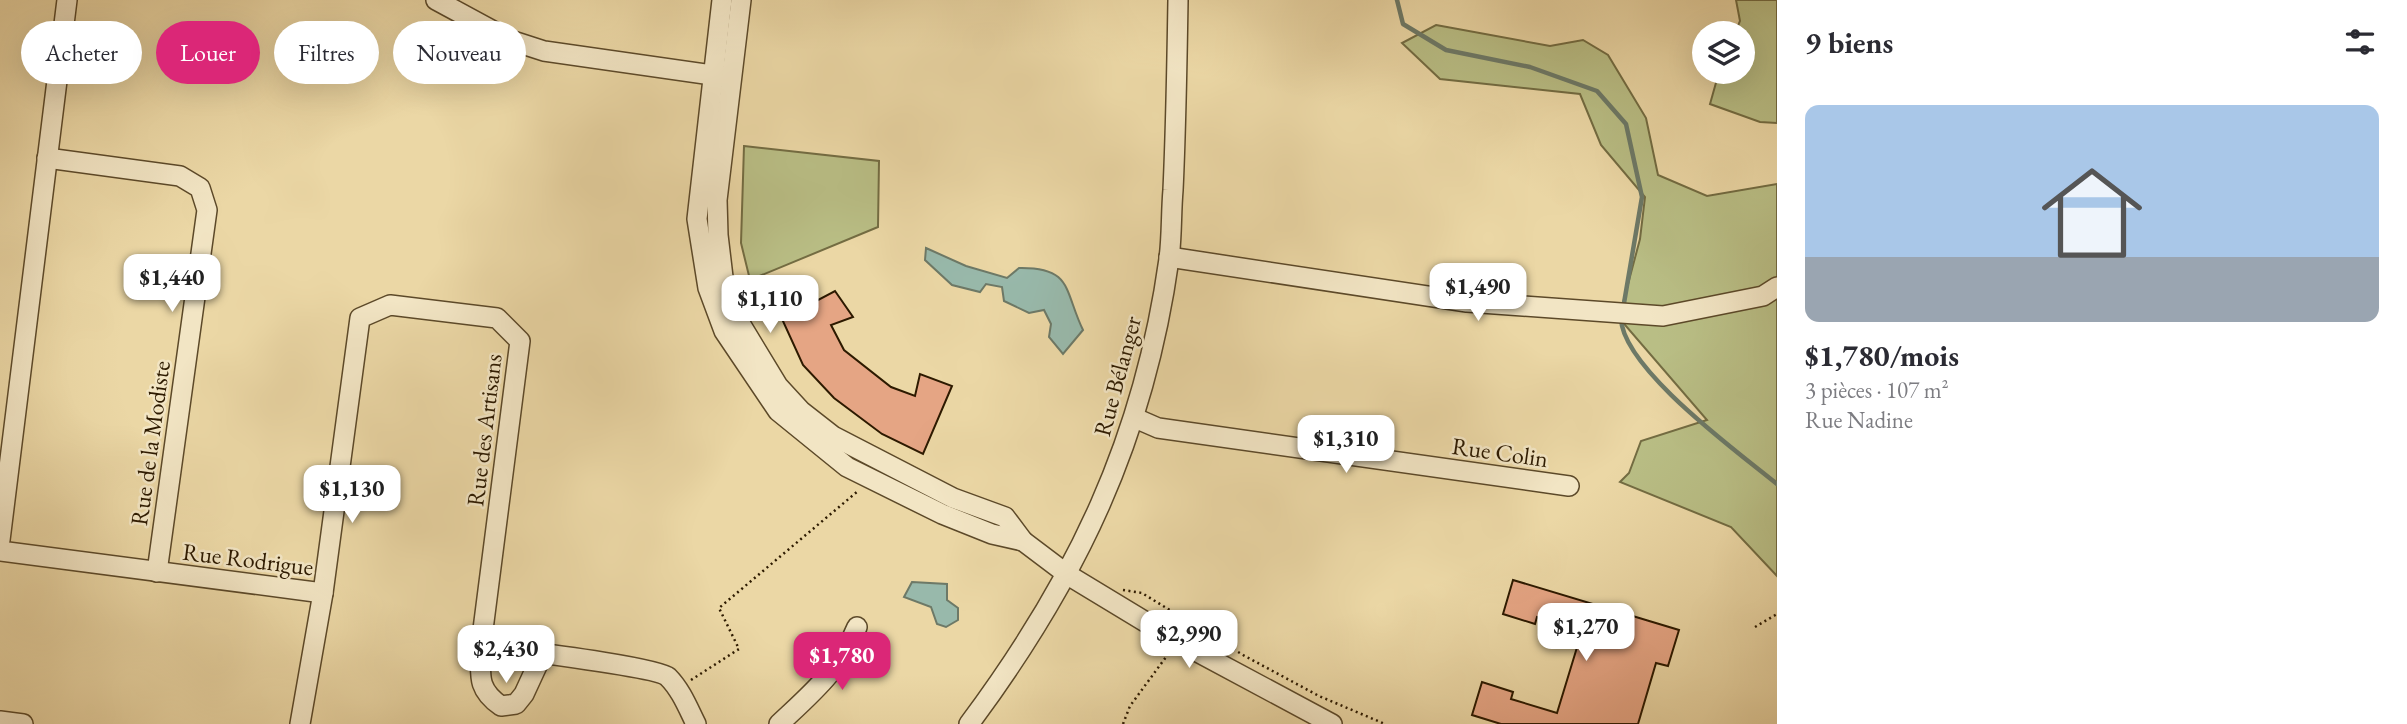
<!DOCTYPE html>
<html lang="fr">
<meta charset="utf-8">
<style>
:root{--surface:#fff;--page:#f7f7f7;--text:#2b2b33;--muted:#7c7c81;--accent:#db2777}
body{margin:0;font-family:"EB Garamond",serif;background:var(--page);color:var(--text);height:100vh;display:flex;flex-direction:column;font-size:26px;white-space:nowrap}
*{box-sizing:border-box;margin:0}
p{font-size:23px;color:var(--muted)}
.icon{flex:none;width:38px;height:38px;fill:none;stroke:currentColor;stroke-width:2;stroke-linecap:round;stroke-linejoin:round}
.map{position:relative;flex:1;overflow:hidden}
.panel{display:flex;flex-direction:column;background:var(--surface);width:630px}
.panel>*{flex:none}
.top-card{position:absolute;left:21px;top:21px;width:665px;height:63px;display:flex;gap:14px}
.buttons{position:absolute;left:1692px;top:21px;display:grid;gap:14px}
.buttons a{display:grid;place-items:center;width:63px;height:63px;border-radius:50%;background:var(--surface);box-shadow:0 7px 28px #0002;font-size:35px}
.price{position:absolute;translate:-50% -60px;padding:0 16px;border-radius:14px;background:#fff;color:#222;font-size:23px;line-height:46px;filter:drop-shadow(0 2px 4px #0008)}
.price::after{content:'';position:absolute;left:50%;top:42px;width:21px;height:16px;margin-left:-10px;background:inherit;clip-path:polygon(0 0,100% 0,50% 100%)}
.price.current{background:var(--accent);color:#fff}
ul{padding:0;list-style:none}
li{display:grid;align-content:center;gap:14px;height:371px;padding:0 28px}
li span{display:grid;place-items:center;height:217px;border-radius:14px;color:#555}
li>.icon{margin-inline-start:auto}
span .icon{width:126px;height:126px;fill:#fffc;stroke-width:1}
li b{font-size:30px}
h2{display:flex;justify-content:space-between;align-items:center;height:84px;padding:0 28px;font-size:30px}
.pill{padding:0 24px;border-radius:32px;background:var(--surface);box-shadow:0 7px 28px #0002;font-size:24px;line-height:63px}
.pill.current{background:var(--accent);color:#fff}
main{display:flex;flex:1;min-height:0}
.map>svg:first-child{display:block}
.green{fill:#b9be85;stroke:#736c42;stroke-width:2}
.water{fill:#98b9ab;stroke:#6d7967;stroke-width:2}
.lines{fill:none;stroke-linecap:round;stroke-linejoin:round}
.stream{stroke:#6d7967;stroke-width:4.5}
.building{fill:#e5a584;stroke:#2d1a00;stroke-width:2}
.minor-casing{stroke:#5c4929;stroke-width:22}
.path{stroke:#2d1a00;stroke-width:2.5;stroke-dasharray:2 3.5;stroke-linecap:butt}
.minor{stroke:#f2e5c4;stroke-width:19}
.labels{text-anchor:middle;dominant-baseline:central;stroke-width:5;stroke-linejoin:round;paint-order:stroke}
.street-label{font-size:24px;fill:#2d1a00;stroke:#f2e5c4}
</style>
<main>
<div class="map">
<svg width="1777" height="724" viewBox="0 0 1777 724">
<rect width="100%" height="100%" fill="#ebd7a5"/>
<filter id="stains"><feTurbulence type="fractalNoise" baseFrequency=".00286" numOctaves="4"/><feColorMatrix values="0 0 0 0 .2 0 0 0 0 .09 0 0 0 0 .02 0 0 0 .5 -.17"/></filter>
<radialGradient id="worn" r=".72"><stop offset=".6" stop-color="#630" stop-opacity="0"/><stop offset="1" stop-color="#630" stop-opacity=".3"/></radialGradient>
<g class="green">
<path d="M1736 0H1777V123L1760 122 1710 104 1719 72H1743V33H1735L1740 21Z"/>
<path d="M1436 25 1550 46 1583 40 1608 55 1646 118 1658 175 1707 196 1777 184V576L1731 527 1620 482 1629 473 1641 441 1707 420 1619 318 1640 239 1645 197 1601 145 1580 94 1440 79 1402 43Z"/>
<path d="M744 146 879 161 878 227 750 280 741 243Z"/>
</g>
<g class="water">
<path d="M926 248 966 266 1007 278 1019 268C1073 267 1064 291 1083 330L1063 354 1049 337 1051 324 1044 310 1029 313 1004 301 1002 287 986 284 980 292 952 285 925 260Z"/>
<path d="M912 582 947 584V600L958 608V620L946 627 937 624 931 607 904 597Z"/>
</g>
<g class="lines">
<g class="stream">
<path d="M1397 0 1403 24 1446 50 1530 67 1597 91 1626 124 1642 197 1623 309"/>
<path d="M1621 318C1622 368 1738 452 1777 484"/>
</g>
</g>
<g class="building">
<path d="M835 291 853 317 831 325 844 350 891 387 915 396 920 374 952 386 923 454 882 434 834 398 803 365 782 319Z"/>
<path d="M1513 580 1679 630 1668 666 1656 663 1638 724H1501L1472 715 1482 682 1513 692 1511 699 1557 713 1582 631 1537 617 1535 624 1503 614Z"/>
</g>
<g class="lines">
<g class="minor-casing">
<g id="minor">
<path d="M436 0 510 40 544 51 726 77"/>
<path d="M722 0 697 219 708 288 724 331 778 411 847 467 942 514 992 534 1023 541"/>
<path d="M741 0 717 200 718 235 723 277 738 320 778 386 801 411 833 436 953 498 1005 517 1023 541 1068 575 1177 641 1332 724"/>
<path d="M47 158 180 176 200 188 207 210 157 572"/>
<path d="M1169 257 1467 302 1663 316 1763 296 1777 287"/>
<path d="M1135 418 1158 428 1569 486"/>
<path d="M0 540 67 0"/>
<path d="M0 551 323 593"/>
<path d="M481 645C481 673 475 688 501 706L516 704 524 694 542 655"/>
<path d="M0 721 23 724"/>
<path d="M300 724 323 593 360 318 390 305 497 318 520 341 481 645C508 649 657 667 668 677 681 690 688 708 696 724"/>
<path d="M779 724C813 692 839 671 857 627"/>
<path d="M969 724C1077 579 1144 439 1169 259 1172 236 1171 213 1173 190 1176 127 1177 63 1178 0"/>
</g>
</g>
<g class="path">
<path d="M1123 590 1142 593 1243 655 1319 696 1385 724"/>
<path d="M1755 627 1777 614"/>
<path d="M691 680 739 649 719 608 858 491"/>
<path d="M1123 724 1130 706 1166 657"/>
</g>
<use href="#minor" class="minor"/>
</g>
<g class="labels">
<g class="street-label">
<text transform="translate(1117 376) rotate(-75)">Rue Bélanger</text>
<text transform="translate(484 430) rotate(-83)">Rue des Artisans</text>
<text transform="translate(150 443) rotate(-82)">Rue de la Modiste</text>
<text transform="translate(1500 452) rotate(8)">Rue Colin</text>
<text transform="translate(248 559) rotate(7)">Rue Rodrigue</text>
</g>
</g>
<rect width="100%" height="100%" filter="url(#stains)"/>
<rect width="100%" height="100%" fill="url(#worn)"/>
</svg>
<div class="buttons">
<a><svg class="icon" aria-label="layers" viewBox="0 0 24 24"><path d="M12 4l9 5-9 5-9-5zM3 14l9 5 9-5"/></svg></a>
</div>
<b class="price" style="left:172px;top:314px">$1,440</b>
<b class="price" style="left:1478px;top:323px">$1,490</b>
<b class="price" style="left:770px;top:335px">$1,110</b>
<b class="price" style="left:1346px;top:475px">$1,310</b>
<b class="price" style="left:352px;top:525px">$1,130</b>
<b class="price" style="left:1586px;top:663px">$1,270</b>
<b class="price" style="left:1189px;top:670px">$2,990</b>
<b class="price" style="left:506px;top:685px">$2,430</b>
<b class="price current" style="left:842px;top:692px">$1,780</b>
<div class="top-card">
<a class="pill">Acheter</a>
<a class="pill current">Louer</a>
<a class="pill">Filtres</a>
<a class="pill">Nouveau</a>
</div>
</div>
<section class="panel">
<h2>9 biens<svg class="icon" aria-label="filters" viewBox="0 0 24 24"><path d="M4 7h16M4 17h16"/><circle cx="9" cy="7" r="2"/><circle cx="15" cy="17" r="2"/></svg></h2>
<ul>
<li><span style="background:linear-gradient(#a9c7e8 70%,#9aa5b1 0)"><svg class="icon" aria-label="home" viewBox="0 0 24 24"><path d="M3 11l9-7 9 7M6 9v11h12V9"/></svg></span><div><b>$1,780/mois</b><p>3 pièces · 107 m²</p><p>Rue Nadine</p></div></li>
</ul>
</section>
</main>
